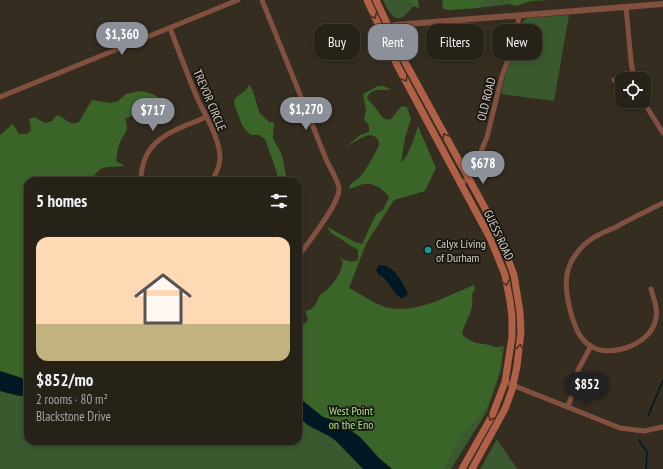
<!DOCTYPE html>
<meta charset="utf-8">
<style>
:root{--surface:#272218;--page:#332f25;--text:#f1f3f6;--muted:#a4a4a2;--line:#433f37;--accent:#8c9099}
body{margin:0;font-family:"PT Sans Narrow",sans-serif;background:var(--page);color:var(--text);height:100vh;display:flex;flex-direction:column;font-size:15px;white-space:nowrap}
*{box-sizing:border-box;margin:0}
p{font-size:13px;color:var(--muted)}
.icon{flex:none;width:22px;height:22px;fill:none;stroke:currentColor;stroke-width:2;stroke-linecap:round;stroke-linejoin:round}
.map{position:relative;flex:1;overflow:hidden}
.details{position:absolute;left:24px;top:177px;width:278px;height:268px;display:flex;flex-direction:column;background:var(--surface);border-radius:12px;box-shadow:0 2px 6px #0003,0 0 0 1px var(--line)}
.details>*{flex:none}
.guide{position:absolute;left:314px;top:24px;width:289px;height:36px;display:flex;gap:8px}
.buttons{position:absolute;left:615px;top:72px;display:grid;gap:8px}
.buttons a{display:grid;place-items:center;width:36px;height:36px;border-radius:8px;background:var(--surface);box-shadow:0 2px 6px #0003,0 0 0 1px var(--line);font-size:20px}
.price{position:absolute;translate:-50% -34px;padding:0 9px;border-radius:14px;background:var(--accent);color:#fff;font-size:13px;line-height:26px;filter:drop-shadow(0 1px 2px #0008)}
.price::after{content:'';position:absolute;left:50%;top:24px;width:12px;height:9px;margin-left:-6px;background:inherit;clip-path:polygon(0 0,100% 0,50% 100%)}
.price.selected{background:#222;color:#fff}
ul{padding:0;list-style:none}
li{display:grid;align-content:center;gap:8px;height:212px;padding:0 12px}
li span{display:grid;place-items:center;height:124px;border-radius:12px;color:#555}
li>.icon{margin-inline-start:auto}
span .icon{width:72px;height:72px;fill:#fffc;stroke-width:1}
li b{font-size:17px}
h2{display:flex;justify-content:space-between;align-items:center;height:48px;padding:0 12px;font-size:17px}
.pill{padding:0 14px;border-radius:12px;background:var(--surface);box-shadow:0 2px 6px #0003,0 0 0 1px var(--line);font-size:14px;line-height:36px}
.pill.selected{background:var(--accent);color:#fff}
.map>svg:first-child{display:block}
.green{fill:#3a592e}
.forest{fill:#3a6428}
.water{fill:#001823}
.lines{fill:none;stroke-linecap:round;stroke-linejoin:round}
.stream{stroke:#001823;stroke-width:1.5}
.minor{stroke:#82503f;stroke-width:5}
.tertiary{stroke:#82503f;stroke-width:6}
.secondary{stroke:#b06047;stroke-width:7}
.oneway{stroke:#4e2f23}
.culture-dot{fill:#0f9aa8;stroke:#191510;stroke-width:1.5}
.labels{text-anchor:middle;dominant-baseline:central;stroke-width:3.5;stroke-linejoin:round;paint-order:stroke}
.street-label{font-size:12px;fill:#d5d1c9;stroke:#191510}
.poi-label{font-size:12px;fill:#d5d1c9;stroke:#191510;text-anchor:start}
.park-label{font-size:12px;fill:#a4e38d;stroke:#191510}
</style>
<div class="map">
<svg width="663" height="469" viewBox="0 0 663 469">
<rect width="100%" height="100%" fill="#342d20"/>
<g class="green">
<path d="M383 0H407L413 6C399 27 391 18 383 0Z"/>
<path d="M485 0H508L510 4 478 8Z"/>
<path d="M569 15 554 101 501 94 505 76 517 45 523 21 528 18Z"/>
<path d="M0 283 28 307V441H298V333L461 352 504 346 501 370 487 411 451 469H0Z"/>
<path d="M497 439 517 469H480Z"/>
</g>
<g class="forest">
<path d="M407 0H418L419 8 413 6Z"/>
<path d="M442 0H485L478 8 449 10 443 9Z"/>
<path d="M508 0H552L531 1 515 6 510 4Z"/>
<path d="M249 85 252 89 255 98 259 112 269 122 274 123 273 138 282 155 287 181H254L250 178 267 177 275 180 277 179V173L265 139 259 135H251L246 131 242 125 234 104 235 98 246 90Z"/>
<path d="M378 86H383L391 89C382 92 372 86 367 98 370 102 374 106 377 110 381 115 384 123 392 118 395 115 398 109 402 106L407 107 411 119 405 138 401 163C410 154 414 138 418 126L436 168 425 191 394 200 366 244 349 288C361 294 373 303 385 307 416 315 446 296 474 285L475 289C469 297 474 299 472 307 470 316 464 324 462 334 474 349 492 339 502 353 500 374 493 398 480 416 477 420 473 423 469 427 462 434 448 459 445 469H392L379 458 360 437 345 426 339 422 323 417 298 397V326L307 322 308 318 305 311C316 309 315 304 320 295 331 289 341 274 343 262L340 258C347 261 351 263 358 260V250L331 233 327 227 355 242 362 244 376 214 383 210 389 197C384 190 373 182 364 184 359 185 354 188 349 189 350 182 355 182 359 178 363 175 379 148 379 144 379 140 377 138 374 136 367 132 353 143 346 147L360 135 369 132V126L364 119 366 110 363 94Z"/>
<path d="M139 91C148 92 155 94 162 100H153L148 103 149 109 152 114 131 116 125 119C131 132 122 134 119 145 117 150 117 156 116 161L125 166C109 168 99 163 92 181H28V384L26 385 22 378 0 371V135L13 124 19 134H27L31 130 29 119 34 117 45 123 52 121 57 115C65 117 69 127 79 122L92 100 110 103 118 101 126 94Z"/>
</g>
<g class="water">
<path d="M379 265C394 265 402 281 408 294L405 297 401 298C391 292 390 280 378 274L376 270Z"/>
<path d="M0 371 22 378 26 385 28 384V396H19L0 391Z"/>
<path d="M298 397 323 417 339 422 345 426 360 437 379 458 392 469H363L336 441 329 436 309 426 298 417Z"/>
</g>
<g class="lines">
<g class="stream">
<path d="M648 416 663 380"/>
<path d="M639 440 647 452 646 469"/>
</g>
<g class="minor">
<path d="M262 0 326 159C330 168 337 178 339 188 341 202 307 244 298 257"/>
<path d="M626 7 631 61 634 79"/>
<path d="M170 28C179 52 188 76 198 100 206 116 220 140 220 158 220 167 216 173 212 181"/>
<path d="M614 80 633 76"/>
<path d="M0 97 238 0"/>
<path d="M643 101 663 133"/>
<path d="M141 181C141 138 174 131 206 117"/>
<path d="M462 184 473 171 487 137 502 76 516 38 519 15"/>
<path d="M651 289C654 300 659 311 655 322 649 344 612 358 592 347 580 340 576 329 572 317 564 289 561 266 585 244 593 236 604 232 614 228 630 219 647 211 663 203"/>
<path d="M505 382 620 428 644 431 663 427"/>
<path d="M568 406 573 393 578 370 591 346"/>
</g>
<path class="tertiary" d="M382 32 395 25 408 24 663 4"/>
<g class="secondary">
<path d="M367 0 397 65 490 238 505 275 510 301 512 317V337L505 382 492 416 462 469"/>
<path d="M376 0 405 62 498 232 514 275 520 312 521 332 517 366 512 390 505 409 472 469"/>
</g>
</g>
<defs><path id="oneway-chevron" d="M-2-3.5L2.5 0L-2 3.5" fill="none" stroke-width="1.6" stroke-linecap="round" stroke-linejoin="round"/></defs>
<g class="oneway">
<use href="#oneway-chevron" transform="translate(374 16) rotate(65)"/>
<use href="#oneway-chevron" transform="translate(405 79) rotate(62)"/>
<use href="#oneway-chevron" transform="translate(445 136) rotate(-119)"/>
<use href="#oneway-chevron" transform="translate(506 283) rotate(78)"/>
<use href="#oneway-chevron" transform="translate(520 347) rotate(-84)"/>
<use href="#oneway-chevron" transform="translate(491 418) rotate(116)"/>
</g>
<circle class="culture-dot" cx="428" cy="250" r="4"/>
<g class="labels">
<g class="street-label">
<text transform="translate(486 99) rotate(-76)">OLD ROAD</text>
<text transform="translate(210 100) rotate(67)">TREVOR CIRCLE</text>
<text transform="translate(499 235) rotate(65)">GUESS ROAD</text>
</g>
<g class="poi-label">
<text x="436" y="243">Calyx Living<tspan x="436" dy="14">of Durham</tspan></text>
</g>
<g class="park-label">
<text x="351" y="410">West Point<tspan x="351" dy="14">on the Eno</tspan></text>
</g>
</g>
</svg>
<div class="buttons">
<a><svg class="icon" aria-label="locate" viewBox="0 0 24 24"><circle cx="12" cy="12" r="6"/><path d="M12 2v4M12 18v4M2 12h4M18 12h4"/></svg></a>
</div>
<b class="price" style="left:122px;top:56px">$1,360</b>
<b class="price" style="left:306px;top:131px">$1,270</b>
<b class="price" style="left:153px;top:132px">$717</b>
<b class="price" style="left:483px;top:185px">$678</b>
<b class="price selected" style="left:587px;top:406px">$852</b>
<div class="guide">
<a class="pill">Buy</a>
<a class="pill selected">Rent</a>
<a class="pill">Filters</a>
<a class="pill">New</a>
</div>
<section class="details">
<h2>5 homes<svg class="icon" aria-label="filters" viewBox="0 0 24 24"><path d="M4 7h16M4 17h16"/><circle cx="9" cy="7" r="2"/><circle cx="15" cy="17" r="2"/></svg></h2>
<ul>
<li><span style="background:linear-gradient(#ffd9b3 70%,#c2b280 0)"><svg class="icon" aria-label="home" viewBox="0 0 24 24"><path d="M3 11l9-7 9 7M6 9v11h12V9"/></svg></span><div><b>$852/mo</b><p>2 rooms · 80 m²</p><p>Blackstone Drive</p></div></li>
</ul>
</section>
</div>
